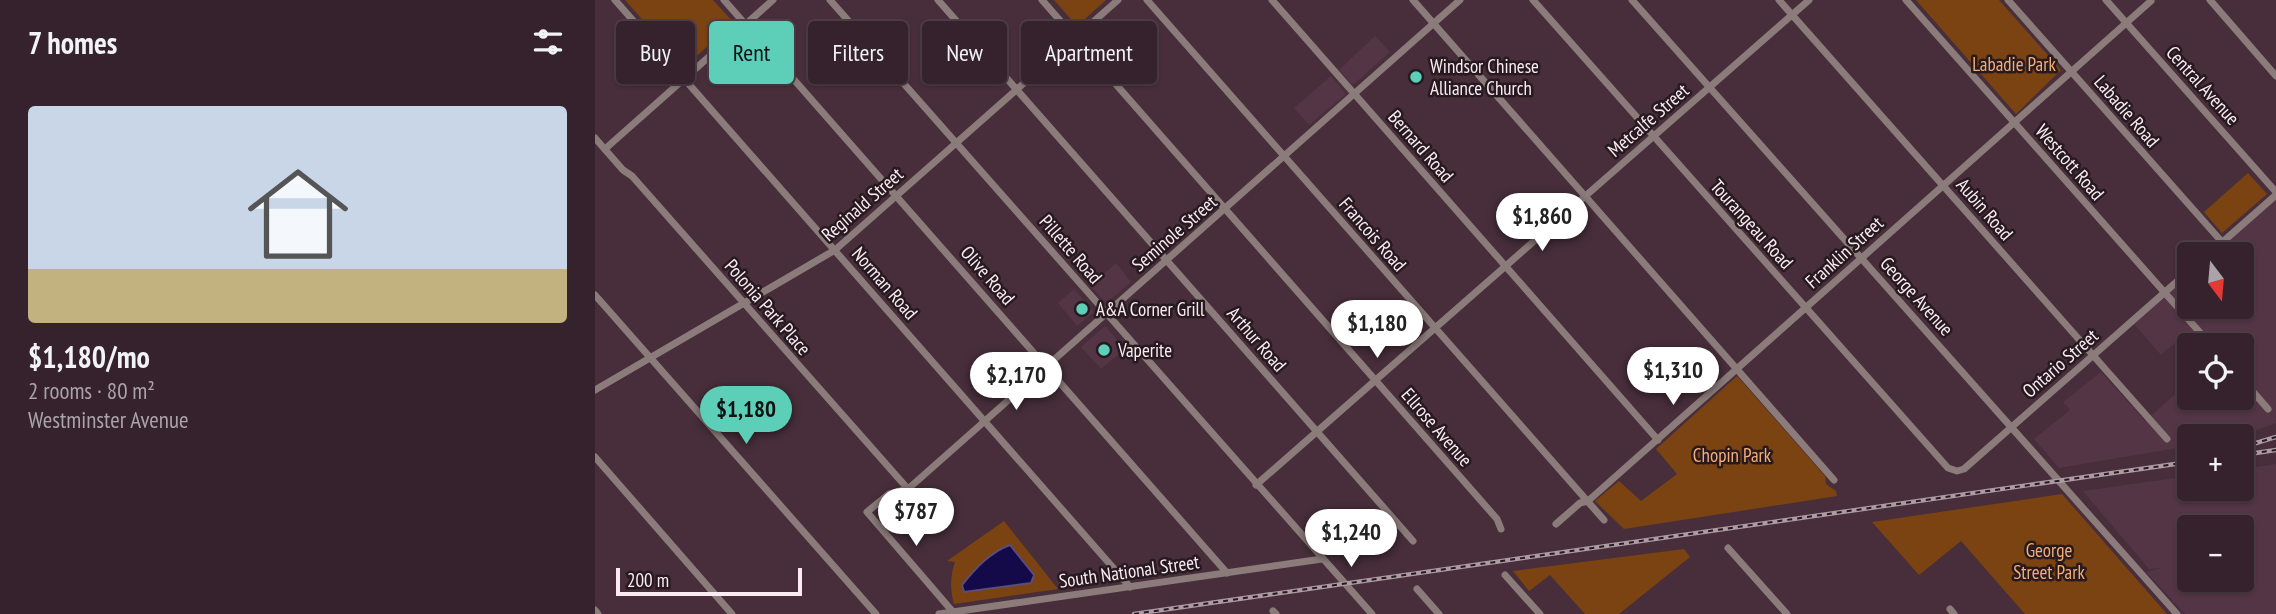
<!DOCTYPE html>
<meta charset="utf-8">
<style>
:root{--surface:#35222c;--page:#3d2a34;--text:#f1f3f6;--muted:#aaa4a9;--line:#4f3f48;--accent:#5dceb8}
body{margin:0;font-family:"PT Sans Narrow",sans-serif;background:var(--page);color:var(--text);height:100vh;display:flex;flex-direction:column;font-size:26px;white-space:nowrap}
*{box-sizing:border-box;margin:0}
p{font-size:23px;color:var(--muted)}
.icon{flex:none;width:38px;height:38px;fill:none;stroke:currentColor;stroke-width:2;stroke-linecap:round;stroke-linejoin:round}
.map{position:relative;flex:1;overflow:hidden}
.side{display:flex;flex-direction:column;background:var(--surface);width:595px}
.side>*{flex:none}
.banner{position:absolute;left:21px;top:21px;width:665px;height:63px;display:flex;gap:14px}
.needle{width:46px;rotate:164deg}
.controls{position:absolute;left:1582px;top:242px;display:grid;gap:14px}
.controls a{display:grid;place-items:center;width:77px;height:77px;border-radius:7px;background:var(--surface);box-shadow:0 2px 5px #0004,0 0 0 2px var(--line);font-size:35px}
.scale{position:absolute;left:21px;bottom:18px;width:186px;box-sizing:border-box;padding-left:7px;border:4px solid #fbeaf2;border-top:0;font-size:19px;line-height:24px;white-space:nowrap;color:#fbeaf2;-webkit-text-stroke:5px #261a1f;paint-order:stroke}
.price{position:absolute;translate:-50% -60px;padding:0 16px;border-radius:24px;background:#fff;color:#222;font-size:23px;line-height:46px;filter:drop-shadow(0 2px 4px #0008)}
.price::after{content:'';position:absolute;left:50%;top:42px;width:21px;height:16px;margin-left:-10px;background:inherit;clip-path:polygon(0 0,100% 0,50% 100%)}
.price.current{background:var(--accent);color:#111}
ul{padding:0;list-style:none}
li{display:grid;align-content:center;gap:14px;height:371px;padding:0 28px}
li span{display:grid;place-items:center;height:217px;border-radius:7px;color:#555}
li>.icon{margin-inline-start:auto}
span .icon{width:126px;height:126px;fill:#fffc;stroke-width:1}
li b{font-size:30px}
h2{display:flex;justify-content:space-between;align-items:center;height:84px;padding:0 28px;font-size:30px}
.chip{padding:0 24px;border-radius:7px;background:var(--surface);box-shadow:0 2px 5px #0004,0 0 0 2px var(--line);font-size:24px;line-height:63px}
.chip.current{background:var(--accent);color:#111}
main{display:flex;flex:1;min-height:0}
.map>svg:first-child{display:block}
.built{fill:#543545;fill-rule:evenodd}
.green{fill:#7b4311}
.water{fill:#150a49;stroke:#5a4d7c;stroke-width:2}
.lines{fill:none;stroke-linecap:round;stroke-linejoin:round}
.minor{stroke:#8b7c7b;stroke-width:7}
.rail-casing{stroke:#ae9aa3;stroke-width:4.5}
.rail{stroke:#261a1f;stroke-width:2;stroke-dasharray:5;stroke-linecap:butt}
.poi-dot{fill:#5dceb8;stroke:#261a1f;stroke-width:2.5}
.labels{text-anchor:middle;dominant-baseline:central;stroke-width:5;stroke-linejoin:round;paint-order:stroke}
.park-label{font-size:19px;fill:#f5ad77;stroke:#261a1f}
.poi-label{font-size:19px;fill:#fbeaf2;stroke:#261a1f;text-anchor:start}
.street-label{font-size:19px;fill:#fbeaf2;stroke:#261a1f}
</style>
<main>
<section class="side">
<h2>7 homes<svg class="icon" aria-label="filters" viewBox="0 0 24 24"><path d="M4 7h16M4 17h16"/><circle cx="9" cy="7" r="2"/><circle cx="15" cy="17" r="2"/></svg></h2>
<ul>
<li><span style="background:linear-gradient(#c9d6e8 75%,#c2b280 0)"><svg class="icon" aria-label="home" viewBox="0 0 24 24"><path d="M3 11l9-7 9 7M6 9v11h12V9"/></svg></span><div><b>$1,180/mo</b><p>2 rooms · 80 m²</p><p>Westminster Avenue</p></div></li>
</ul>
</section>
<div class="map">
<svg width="1681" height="614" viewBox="0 0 1681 614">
<rect width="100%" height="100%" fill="#472e3a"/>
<g class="built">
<path d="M780 36 795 52 758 85 744 70Z"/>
<path d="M736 76 751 94 714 125 699 108Z"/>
<path d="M1681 199V423L1645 436H1594V446L1464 468 1439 439 1475 410 1468 402 1506 372 1550 421 1594 382V397H1647V345H1606L1593 332 1566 355 1539 324 1594 276V306H1647V254H1619Z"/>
<path d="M521 263 536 282 515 300 509 301 495 286Z"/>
<path d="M479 289 499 312 482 326 463 303Z"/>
<path d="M510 326 530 349 506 369 486 347Z"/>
<path d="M1681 464V614H1590L1551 572 1567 568 1554 569 1488 491 1594 476V488H1647V469ZM1594 527H1647V579H1594Z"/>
</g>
<g class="green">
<path d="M30 0H118L139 23 89 67Z"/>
<path d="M459 0H511L482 26Z"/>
<path d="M1321 0H1404L1466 70 1421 114Z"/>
<path d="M1653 173 1672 194 1627 233 1609 212Z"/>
<path d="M1142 376 1230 476 1231 484 1241 491 1242 496 1029 529 1000 501 1024 481 1046 501 1082 474 1061 449Z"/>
<path d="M1467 494 1572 614H1430L1366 541 1324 575 1277 522Z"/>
<path d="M409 521 463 589 359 604C355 590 355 576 360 562L352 561Z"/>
<path d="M1089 549 1095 557 1024 614H990L955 575 934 591 918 571Z"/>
</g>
<path class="water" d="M415 545 439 575 436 583 369 592 367 585C380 569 395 552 415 545Z"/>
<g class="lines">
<g class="minor">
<path d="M20 0 535 587"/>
<path d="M129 0 632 573"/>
<path d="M235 0 777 614"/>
<path d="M343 0 818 541"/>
<path d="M447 0 902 519 906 529"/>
<path d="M552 0 1009 520"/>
<path d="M677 0 1063 440"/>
<path d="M818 0 1239 480"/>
<path d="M938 0 1353 468 1362 471 1369 469 1594 271"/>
<path d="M1037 0 1582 614"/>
<path d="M1184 0 1572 439"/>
<path d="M1311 0 1616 345"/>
<path d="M1413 0 1627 242"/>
<path d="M1511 0 1681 192"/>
<path d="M1615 0 1681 76"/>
<path d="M0 138 28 170 37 176 313 489"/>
<path d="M10 149 178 0"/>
<path d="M1614 254 1681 195"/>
<path d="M0 295 281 614"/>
<path d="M1647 379 1673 409"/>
<path d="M0 390 240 250 523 0"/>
<path d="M0 457 137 614"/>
<path d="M661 485 1214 0"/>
<path d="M961 524 985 503 993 501 1556 1"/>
<path d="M1133 548 1192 614"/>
<path d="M910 575 945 614"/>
<path d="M822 589 844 614"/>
<path d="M1355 609 1359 614"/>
<path d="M0 610 3 614"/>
<path d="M678 611 681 614"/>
<path d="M358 612 272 512 294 494 313 489 865 0"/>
<path d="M344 614 727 559"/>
</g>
<g class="rail-casing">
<g id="rail">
<path d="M1648 447 1681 437"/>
<path d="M1647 455 1681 450"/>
<path d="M539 614 1594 462"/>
</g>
</g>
<use href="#rail" class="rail"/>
</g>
<g class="poi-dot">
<circle cx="821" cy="77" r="7"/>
<circle cx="487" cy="309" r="7"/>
<circle cx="509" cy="350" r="7"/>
</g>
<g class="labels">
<g class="park-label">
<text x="1419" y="64">Labadie Park</text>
<text x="1137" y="455">Chopin Park</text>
<text x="1454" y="550">George<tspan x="1454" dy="22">Street Park</tspan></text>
</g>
<g class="poi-label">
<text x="835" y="66">Windsor Chinese<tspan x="835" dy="22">Alliance Church</tspan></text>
<text x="501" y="309">A&amp;A Corner Grill</text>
<text x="523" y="350">Vaperite</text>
</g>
<g class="street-label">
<text transform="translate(1608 85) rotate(48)">Central Avenue</text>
<text transform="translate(1532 111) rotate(49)">Labadie Road</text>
<text transform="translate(1053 120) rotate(-41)">Metcalfe Street</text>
<text transform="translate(826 146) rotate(49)">Bernard Road</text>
<text transform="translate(1475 162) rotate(49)">Westcott Road</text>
<text transform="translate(267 204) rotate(-41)">Reginald Street</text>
<text transform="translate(1390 209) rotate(49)">Aubin Road</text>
<text transform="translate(1157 224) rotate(48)">Tourangeau Road</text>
<text transform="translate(579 233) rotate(-41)">Seminole Street</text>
<text transform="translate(778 234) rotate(49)">Francois Road</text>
<text transform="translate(476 249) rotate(49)">Pillette Road</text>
<text transform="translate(1249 252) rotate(-42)">Franklin Street</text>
<text transform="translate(393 275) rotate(49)">Olive Road</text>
<text transform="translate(290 283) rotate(49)">Norman Road</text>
<text transform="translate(1322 296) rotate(48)">George Avenue</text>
<text transform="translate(173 307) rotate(49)">Polonia Park Place</text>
<text transform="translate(662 339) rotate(49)">Arthur Road</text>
<text transform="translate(1465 363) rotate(-41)">Ontario Street</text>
<text transform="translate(842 427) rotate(49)">Ellrose Avenue</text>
<text transform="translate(534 571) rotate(-8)">South National Street</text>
</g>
</g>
</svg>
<div class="controls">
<a><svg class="needle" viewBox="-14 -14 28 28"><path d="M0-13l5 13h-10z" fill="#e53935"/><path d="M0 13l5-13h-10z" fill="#aaa4a9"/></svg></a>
<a><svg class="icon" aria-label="locate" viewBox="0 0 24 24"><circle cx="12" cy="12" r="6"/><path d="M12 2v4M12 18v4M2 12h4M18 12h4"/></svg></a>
<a>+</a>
<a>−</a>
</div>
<div class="scale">200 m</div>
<b class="price" style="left:947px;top:253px">$1,860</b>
<b class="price" style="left:782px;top:360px">$1,180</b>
<b class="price" style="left:1078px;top:407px">$1,310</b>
<b class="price" style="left:421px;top:412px">$2,170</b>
<b class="price current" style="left:151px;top:446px">$1,180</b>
<b class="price" style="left:321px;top:548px">$787</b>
<b class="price" style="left:756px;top:569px">$1,240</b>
<div class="banner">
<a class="chip">Buy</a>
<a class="chip current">Rent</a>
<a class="chip">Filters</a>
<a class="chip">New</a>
<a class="chip">Apartment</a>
</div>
</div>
</main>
